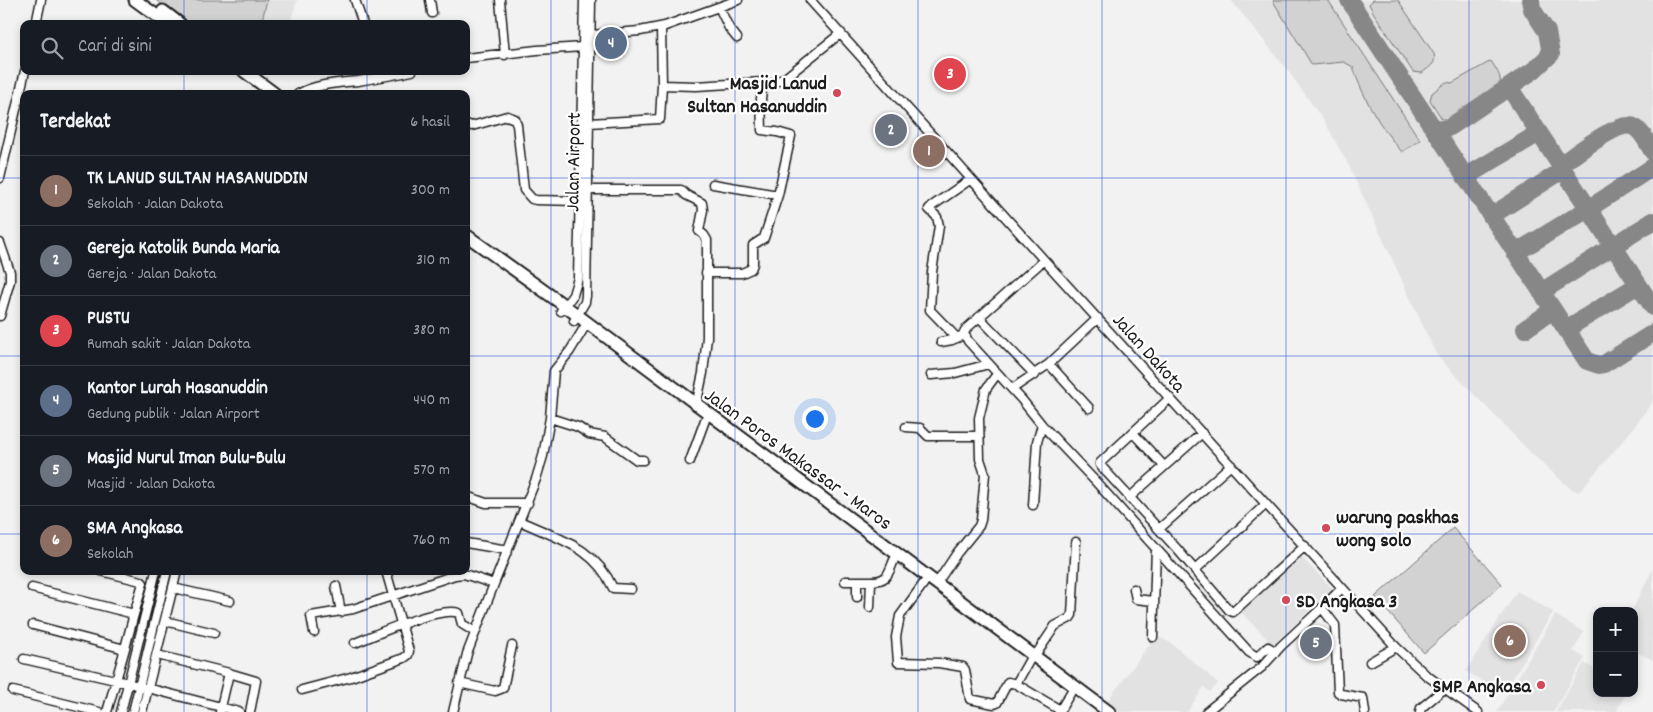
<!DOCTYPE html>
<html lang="id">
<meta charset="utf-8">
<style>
body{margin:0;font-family:Dekko,sans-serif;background:#20242c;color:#f1f3f6}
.controls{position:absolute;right:15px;bottom:15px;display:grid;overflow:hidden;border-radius:10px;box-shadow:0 2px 8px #0003}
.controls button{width:45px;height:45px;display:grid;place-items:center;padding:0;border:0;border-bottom:1px solid #363941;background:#171b24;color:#f1f3f6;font:25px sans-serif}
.you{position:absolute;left:814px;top:418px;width:18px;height:18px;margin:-12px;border:4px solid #fff;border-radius:50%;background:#1a73e8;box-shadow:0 0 0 8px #1a73e833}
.badge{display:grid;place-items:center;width:32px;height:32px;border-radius:50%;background:#0b8043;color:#fff;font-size:16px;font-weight:700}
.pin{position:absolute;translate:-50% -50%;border:2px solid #fff;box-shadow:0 1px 5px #0006}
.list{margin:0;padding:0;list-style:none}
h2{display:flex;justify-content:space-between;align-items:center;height:65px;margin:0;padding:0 20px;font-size:21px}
h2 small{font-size:16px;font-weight:400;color:#9ea1a6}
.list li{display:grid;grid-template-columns:32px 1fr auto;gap:15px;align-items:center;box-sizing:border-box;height:70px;padding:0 20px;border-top:1px solid #363941}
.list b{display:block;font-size:19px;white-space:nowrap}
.list p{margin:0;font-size:16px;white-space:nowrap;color:#9ea1a6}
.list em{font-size:16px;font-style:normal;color:#9ea1a6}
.icon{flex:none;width:28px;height:28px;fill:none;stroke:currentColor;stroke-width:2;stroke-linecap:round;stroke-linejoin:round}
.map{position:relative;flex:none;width:1653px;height:712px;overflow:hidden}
.search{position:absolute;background:#171b24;box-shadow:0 2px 8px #0003;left:20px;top:20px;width:450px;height:55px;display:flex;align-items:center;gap:12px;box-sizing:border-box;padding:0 18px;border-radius:10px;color:#9ea1a6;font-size:19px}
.panel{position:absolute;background:#171b24;box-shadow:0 2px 8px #0003;left:20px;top:90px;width:450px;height:485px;border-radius:10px}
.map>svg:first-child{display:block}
.built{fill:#e2e2e2}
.green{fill:#d2d2d2;stroke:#777}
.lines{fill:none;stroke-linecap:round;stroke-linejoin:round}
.taxiway{stroke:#878787;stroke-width:18}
.minor-casing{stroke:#1c1c1c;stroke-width:11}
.highway-casing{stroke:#1c1c1c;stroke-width:15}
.minor{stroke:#fff;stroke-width:8}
.highway{stroke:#fff;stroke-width:11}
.grid{fill:none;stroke:#1d4ed8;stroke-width:1;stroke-opacity:0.55}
.poi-dot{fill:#d1495b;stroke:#fff;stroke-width:2}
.labels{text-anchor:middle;stroke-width:4.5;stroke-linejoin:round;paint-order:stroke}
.poi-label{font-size:20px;font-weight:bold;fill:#1c1c1c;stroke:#fff;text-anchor:end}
.street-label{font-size:20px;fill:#1c1c1c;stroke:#fff}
</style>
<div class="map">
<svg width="1653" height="712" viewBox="0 0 1653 712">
<rect width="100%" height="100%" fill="#f2f2f2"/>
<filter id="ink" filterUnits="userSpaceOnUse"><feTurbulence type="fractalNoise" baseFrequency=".02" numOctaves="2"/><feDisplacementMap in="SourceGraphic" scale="10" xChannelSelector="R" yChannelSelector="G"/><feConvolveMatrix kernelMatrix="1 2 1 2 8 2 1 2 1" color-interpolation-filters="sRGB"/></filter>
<g filter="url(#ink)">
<path class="built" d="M156,0H297L290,24H188Z
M1231,0H1653V401L1632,430L1579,492L1570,488L1534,456L1437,356L1348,164L1326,124L1289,72Z
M1299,555L1332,588L1273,645L1241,612Z
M1652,570H1653V660L1634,651V611H1632Z
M1517,591L1553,612L1503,694L1466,671Z
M1555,615L1584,632L1573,651L1585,658L1553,712H1497Z
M1156,636L1171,643L1218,683L1210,692L1204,687L1187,712H1116L1105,704Z
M1584,663L1597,670V693H1626L1616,712H1556Z"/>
<path class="green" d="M156,0H267L261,24H188Z
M1274,0H1328L1420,140L1402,152C1380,127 1363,98 1353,67L1344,62L1312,65L1273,1Z
M1373,0H1398L1434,54C1437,64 1429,67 1422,73L1413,72L1373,12L1369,4Z
M1491,61C1496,69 1502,76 1500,86L1451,119H1442L1430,100L1432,93L1446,82L1452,83Z
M1453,528L1502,584L1424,653L1375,597Z"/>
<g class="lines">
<path class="taxiway" d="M1349,0L1587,361L1599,365L1604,364L1653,333
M1509,87L1653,307
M1430,124C1436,129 1442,131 1450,127L1534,70L1551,54L1547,32L1532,9L1531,0
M1560,165C1574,156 1619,119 1634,127C1642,131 1648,144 1653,152
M1465,177L1539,133
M1491,216L1563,170
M1515,253L1588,209L1653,167
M1541,292L1653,221
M1525,329L1553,310
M1566,329L1638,285"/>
<defs>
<path id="minor" d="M355,0L363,24
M430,0L432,13
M500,0L505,55
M810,0L1044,260L1396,647L1426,675L1478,712
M719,7L729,28L737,38
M36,24L41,0
M661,27L662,85
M591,35L640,31L665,26L738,0
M466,58L537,50L583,47
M298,94C317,84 337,83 358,81C376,78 394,75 412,71
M589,123L660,119L662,85L696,86L763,82
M466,124L472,126L507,116L515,119L517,125L524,190L532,199L536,200L579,201
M0,178L25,71
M713,184L778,195L791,136L777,132L762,130L761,99L763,82L771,84L785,78L841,33
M588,190H681L686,195L702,203L703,210L699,231L704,235L707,240V337L703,373L696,406
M0,243L10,272V281L0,316
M1044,260L967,328L964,333L968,341L1022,400L1042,425L1097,483L1249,652L1257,657L1268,647L1276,652
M706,273H742L751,269L753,264V245L764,238L778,195
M561,311L573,295L578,278L584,0
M979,317L1035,375
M574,321L585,302L586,296L591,0
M957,338L930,310L932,272L939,226L937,217L929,209L932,206L971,179
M941,342L952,340L961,336
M1049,364L1089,408
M931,375L955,373L989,364
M1012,389L1049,364L1098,318
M1170,398L1100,463V465L1177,549L1229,610L1233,612L1305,546
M550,418L578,427L589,434L605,437L637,460H643
M906,427L920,428L928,436H978
M1133,433L1164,466
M690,461L705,420
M466,496L486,503H528
M1129,498L1202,433
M1033,505L1037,442L1042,425
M520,521C558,539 594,546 613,588L631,589
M1159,529L1231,465
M466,543L508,550
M1195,570L1266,504
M101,571L141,581L143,583L133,618
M845,581H871
M924,583L900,616L896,637L898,662L939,663L963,667L965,670L970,699L994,704L997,703L1008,682L1016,684L1029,661
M937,583L957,553L979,526L981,520L985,474L980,459L979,418L986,389L997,374
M336,586L341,612
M32,588L130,613L133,618L124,652
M173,588L230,601
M1134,589L1136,599L1153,601
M857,597V581
M870,607L871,581C888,581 888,574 894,560
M1322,608L1335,625L1338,692L1341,694L1363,698L1365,712
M165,621L214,633
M33,625L121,648L124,652L107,712
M314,632L311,616L353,609L455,575L464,574L494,584
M1153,637L1156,548
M355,643C377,634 439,606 459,613L462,624L475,632
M1035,656L1055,626L1070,618L1072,615L1076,542
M24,659L128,683L221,707L229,673L157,655
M1370,662L1396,647
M229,673L256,681L250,712
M459,683L495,691L503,688L512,646
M1016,684L1060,710
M302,690L351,677L404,658L408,655L409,651L386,571
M13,691L99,712
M121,712L156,571
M133,712L167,571
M142,712L177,571
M220,712L221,707L239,712
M453,712L467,654L494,584L536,479L543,456L550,418L554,371L570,351L584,328
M1059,712L1071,692
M1206,712L1262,667L1281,646L1322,608L1342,588
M1420,712L1421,708L1444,689"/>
<path id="highway" d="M135,0L168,24
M163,11L180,24
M244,71L275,94
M466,235L565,306L1109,712"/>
</defs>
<use href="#minor" class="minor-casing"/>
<use href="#highway" class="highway-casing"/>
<use href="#minor" class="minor"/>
<use href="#highway" class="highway"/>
</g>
</g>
<path class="grid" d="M184,0V24M367,0V24M551,0V712M735,0V712M918,0V712M1102,0V712M1286,0V712M1469,0V712M184,71V94M367,71V94M0,178H24M466,178H1653M0,356H24M466,356H1653M0,534H24M466,534H1653M184,571V712M367,571V712"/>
<g class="poi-dot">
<circle cx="837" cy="93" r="5"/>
<circle cx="1326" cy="528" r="5"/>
<circle cx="1286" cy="600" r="5"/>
<circle cx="1541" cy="685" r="5"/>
</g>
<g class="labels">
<g class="poi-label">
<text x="827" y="89">Masjid Lanud<tspan x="827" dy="23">Sultan Hasanuddin</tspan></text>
<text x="1336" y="523" text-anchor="start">warung paskhas<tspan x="1336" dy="23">wong solo</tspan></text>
<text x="1296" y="607" text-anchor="start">SD Angkasa 3</text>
<text x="1531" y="692">SMP Angkasa</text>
</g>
<g class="street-label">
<text transform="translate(572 162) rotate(-89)" y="7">Jalan Airport</text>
<text transform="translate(1150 352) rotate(48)" y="7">Jalan Dakota</text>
<text transform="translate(799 458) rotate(36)" y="7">Jalan Poros Makassar - Maros</text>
</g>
</g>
</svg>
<div class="controls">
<button>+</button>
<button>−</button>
</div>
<div class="you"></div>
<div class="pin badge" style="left:929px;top:151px;background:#8d6e63">1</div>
<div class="pin badge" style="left:891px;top:130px;background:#6b7280">2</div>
<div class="pin badge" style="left:950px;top:74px;background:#e0444e">3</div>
<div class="pin badge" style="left:611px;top:43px;background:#5c6f8a">4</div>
<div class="pin badge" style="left:1316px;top:643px;background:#6b7280">5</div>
<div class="pin badge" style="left:1510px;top:641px;background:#8d6e63">6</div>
<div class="search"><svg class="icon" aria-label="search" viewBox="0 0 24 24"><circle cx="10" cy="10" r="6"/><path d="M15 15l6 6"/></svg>Cari di sini</div>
<section class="panel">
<h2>Terdekat<small>6 hasil</small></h2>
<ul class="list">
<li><span class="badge" style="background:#8d6e63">1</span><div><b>TK LANUD SULTAN HASANUDDIN</b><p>Sekolah · Jalan Dakota</p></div><em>300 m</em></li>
<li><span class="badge" style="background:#6b7280">2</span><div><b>Gereja Katolik Bunda Maria</b><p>Gereja · Jalan Dakota</p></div><em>310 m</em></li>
<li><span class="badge" style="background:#e0444e">3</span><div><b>PUSTU</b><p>Rumah sakit · Jalan Dakota</p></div><em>380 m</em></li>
<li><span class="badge" style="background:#5c6f8a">4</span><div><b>Kantor Lurah Hasanuddin</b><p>Gedung publik · Jalan Airport</p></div><em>440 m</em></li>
<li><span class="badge" style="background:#6b7280">5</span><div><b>Masjid Nurul Iman Bulu-Bulu</b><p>Masjid · Jalan Dakota</p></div><em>570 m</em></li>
<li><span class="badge" style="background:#8d6e63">6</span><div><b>SMA Angkasa</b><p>Sekolah</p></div><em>760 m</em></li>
</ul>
</section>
</div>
